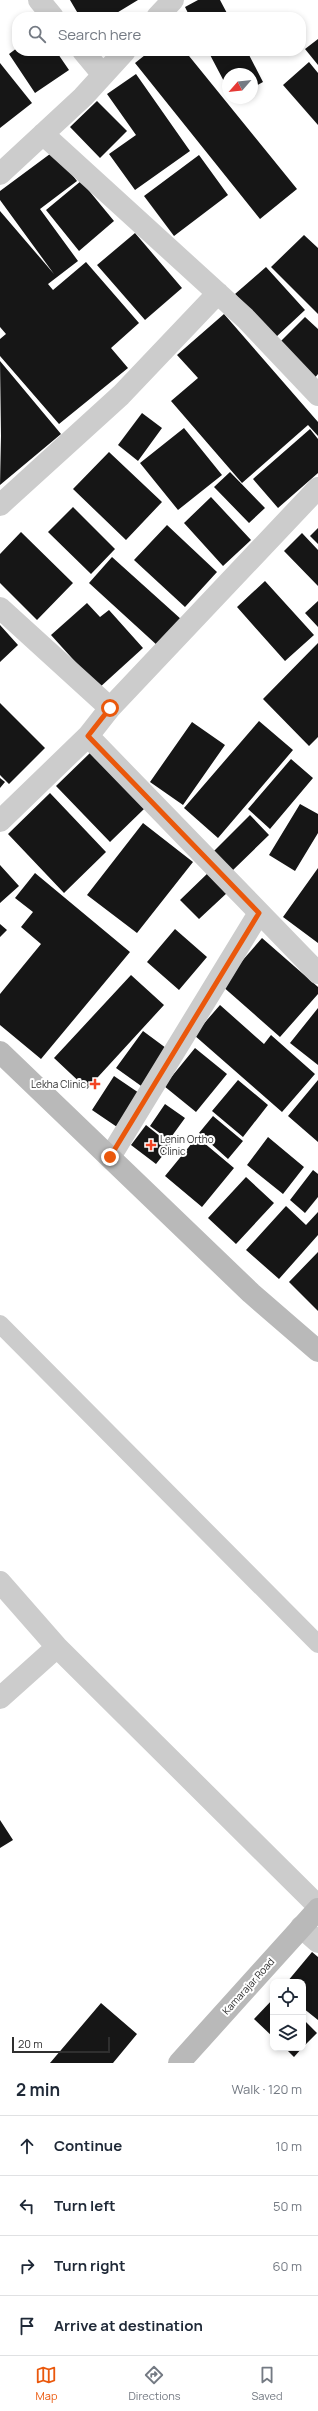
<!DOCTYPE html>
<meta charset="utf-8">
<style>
body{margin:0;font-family:Manrope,sans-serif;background:#f6f6f7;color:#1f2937}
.controls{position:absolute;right:12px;bottom:12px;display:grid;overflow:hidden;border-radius:8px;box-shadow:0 2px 6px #0003}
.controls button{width:36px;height:36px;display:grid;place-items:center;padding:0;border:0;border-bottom:1px solid #e0e1e3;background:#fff;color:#1f2937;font:20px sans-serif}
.compass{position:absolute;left:222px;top:68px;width:36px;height:36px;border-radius:50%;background:#fff;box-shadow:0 2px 6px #0003;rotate:242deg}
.scale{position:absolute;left:12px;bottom:10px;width:98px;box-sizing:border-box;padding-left:4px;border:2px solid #2f2f2f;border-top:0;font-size:11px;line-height:14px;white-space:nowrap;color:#2f2f2f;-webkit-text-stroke:3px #fff;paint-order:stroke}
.stop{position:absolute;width:12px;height:12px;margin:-9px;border:3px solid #ea580c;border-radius:50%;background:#fff}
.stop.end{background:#ea580c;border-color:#fff;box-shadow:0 1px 4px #0008}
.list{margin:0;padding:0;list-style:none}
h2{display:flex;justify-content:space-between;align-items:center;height:52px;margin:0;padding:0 16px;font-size:17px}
h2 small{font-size:13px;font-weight:400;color:#747a83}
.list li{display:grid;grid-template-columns:26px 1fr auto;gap:12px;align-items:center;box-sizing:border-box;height:60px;padding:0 16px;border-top:1px solid #e0e1e3}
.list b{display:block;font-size:15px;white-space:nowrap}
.list em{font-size:13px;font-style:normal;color:#747a83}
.icon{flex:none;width:22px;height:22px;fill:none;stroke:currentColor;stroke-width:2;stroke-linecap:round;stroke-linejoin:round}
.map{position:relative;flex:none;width:318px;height:2063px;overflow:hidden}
.search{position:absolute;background:#fff;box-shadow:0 2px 6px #0003;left:12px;right:12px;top:12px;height:44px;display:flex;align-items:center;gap:10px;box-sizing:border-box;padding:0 14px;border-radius:16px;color:#747a83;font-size:15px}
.sheet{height:292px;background:#fff}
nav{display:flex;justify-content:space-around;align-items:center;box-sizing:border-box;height:56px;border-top:1px solid #e0e1e3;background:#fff;font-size:11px;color:#747a83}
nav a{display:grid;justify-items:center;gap:2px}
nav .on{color:#ea580c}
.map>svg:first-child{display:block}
.building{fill:#161616}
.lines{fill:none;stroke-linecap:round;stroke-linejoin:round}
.lane{stroke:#ccc;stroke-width:18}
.street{stroke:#ccc;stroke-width:22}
.secondary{stroke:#b9b9b9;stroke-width:22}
.route{stroke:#ea580c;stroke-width:5}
.poi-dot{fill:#f34424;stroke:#fff;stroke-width:1.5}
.labels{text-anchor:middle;stroke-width:4;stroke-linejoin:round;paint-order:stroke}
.poi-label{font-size:10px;fill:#2f2f2f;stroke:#fff;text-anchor:end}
.street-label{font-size:10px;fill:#2f2f2f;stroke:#fff}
</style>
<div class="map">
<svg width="318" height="2063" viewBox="0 0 318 2063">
<rect width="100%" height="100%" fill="#fff"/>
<path class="building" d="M70,0H138L110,17H80Z
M198,0H220L229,17H190L185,7Z
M318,39V65L305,49Z
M17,48V51H56L69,70L35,93L9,54Z
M150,51H185L297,189L260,219L135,63Z
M208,51H247L263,82L252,88V74H228V89Z
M309,62L318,73V125L283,85Z
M0,63L32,103L0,128Z
M136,74L190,151L135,190L109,154L136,135L107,94Z
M97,101L127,131L100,158L70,127Z
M54,151L77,181L40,209L78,261L48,284L53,290L86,262L139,323L111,348L128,368L59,424L0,356V339L6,334L0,327V211L54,274L0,200V191Z
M199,155L228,195L174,236L144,196Z
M81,181L114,221L79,251L46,210Z
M135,233L182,288L145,320L97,265Z
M304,235L318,248V314L271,267Z
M266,267L305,310L275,338L235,294Z
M224,314L318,422V436L308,425L242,483L171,401L198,378L177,355Z
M305,317L318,329V374L313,380L278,344Z
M0,361L61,434L0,485L1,436Z
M142,413L162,428L138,461L118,445Z
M184,428L222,475L178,510L140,463Z
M310,429L318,439V473L278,508L253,479Z
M109,452L162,502L126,540L73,489Z
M230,472L265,508L249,523L214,487Z
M211,497L251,540L223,566L184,523Z
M73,507L115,549L91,574L48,532Z
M167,525L217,572L185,607L134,560Z
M318,528V544L310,536Z
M21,532L73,583L37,620L0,583V554Z
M302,533L318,550V586L284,551Z
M112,557L182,620L158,646L89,583Z
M265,581L314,635L285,661L237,607Z
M318,601V627L305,613Z
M87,603L100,617L109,610L143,648L99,688L51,635Z
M0,625L18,645L0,662Z
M318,643V737L309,746L263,699Z
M0,703L45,748L9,784L0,775Z
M259,721L293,750L218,838L184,808Z
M192,722L225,745L183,805L150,782Z
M91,752L145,808L110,842L56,786Z
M291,759L313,778L270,829L248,809Z
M0,778L5,782L0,788Z
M50,793L106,852L64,893L8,834Z
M300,804L318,814V833L295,871L269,855Z
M250,815L269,835L231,872L212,853Z
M143,823L193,862L137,933L87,895Z
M0,865L19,886L0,903Z
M318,868V943L283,917Z
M209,872L228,892L199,919L180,900Z
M35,873L130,952L41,1059L0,1025V994L41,944L21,927L33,912L15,898Z
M0,924L7,930L0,937Z
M175,929L207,957L179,990L147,962Z
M262,938L318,987V994L280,1037L221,985Z
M131,975L164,1005L87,1089L54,1058Z
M220,1005L264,1044L271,1035L315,1074L282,1112L194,1035Z
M318,1008V1065L290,1043Z
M143,1031L170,1051L144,1088L116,1068Z
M195,1048L227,1074L196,1112L164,1086Z
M114,1076L142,1095L120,1129L92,1110Z
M238,1080L268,1105L243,1137L212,1111Z
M318,1080V1142L288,1116Z
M165,1104L185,1118L169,1140L150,1126Z
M213,1116L243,1141L228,1159L199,1133Z
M146,1125L171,1145L156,1164L131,1145Z
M197,1137L234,1168L202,1207L165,1176Z
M268,1137L304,1167L283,1194L247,1165Z
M313,1170L318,1174V1197L305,1213L290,1200Z
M246,1177L274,1203L236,1244L208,1218Z
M286,1206L306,1225L318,1212V1235L279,1279L246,1250Z
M318,1252V1311L289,1282Z
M0,1820L13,1840L0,1848Z
M312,1952L318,1957V2020L303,2008V1982H287Z
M273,1999V2037L254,2019Z
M101,2003L137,2034L113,2063H50Z
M303,2019L317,2033L303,2047Z
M285,2048H302L294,2057Z"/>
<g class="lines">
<path class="lane" d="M0,1324L318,1644"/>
<path class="street" d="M39,0L53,17
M157,17L173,0
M83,51L103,75
M43,134L245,318L318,395
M0,174L83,97L125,51
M0,505L121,395L218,293
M0,608L110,708L88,736L318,973
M110,708L318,488
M0,821L88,736
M110,1157L259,913
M0,1582L57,1647
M0,1698L57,1647L318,1906
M301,1927L318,1942"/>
<path class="secondary" d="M0,1052L251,1293L318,1351
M179,2063L318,1909"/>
</g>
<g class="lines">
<path class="route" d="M110,1157L259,913L88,736L110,708"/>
</g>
<g class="poi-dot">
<path d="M93 1078h4v4h4v4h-4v4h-4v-4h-4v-4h4z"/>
<path d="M149 1139h4v4h4v4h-4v4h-4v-4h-4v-4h4z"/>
</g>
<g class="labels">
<g class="poi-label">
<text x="86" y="1088">Lekha Clinic</text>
<text x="160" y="1143" text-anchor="start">Lenin Ortho<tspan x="160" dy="12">Clinic</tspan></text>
</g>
<g class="street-label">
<text transform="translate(248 1986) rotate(-48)" y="4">Kamarajar Road</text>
</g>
</g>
</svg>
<div class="controls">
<button><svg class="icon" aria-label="locate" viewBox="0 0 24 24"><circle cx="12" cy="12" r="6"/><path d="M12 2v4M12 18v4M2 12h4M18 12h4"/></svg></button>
<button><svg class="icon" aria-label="layers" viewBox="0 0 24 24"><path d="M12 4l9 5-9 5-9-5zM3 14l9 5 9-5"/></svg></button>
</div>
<svg class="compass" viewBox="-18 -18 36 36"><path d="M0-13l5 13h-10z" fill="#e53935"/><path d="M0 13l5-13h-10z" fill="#747a83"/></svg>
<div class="scale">20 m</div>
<div class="stop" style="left:110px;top:708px"></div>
<div class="stop end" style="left:110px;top:1157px"></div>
<div class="search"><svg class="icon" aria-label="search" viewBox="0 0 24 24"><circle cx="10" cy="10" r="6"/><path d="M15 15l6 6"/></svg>Search here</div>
</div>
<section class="sheet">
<h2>2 min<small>Walk · 120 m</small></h2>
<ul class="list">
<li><svg class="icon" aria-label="ahead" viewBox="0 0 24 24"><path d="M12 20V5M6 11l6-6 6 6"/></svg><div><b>Continue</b></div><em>10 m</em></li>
<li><svg class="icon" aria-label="left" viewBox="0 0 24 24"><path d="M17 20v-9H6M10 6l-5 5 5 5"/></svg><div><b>Turn left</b></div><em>50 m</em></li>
<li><svg class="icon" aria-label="right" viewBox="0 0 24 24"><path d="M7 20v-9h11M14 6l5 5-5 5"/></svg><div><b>Turn right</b></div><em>60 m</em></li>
<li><svg class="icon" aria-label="arrive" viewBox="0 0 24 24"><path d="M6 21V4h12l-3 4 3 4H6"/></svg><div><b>Arrive at destination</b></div></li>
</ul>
</section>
<nav>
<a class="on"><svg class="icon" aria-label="map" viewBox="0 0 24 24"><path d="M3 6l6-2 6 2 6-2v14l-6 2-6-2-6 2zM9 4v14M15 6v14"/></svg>Map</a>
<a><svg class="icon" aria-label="directions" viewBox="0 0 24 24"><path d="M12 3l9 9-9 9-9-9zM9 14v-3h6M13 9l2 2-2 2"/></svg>Directions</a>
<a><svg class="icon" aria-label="saved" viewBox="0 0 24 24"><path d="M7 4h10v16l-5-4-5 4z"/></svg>Saved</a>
</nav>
